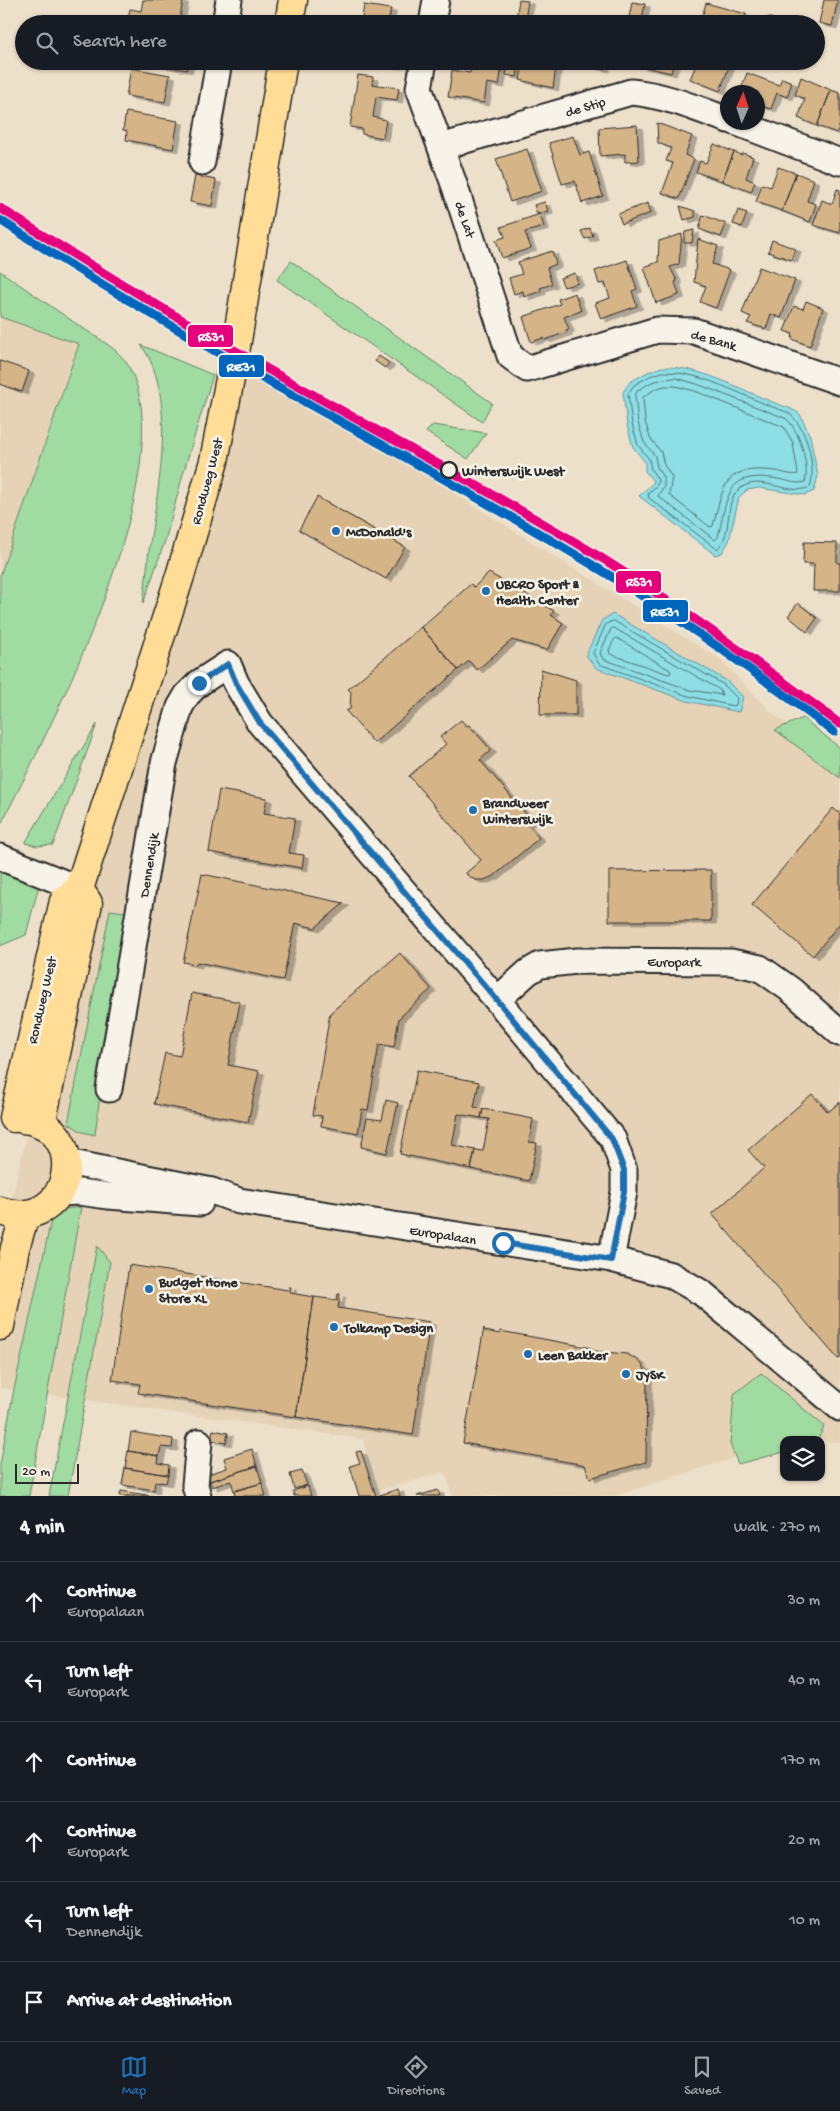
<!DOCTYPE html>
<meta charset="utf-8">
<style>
body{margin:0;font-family:"Gochi Hand",sans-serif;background:#242831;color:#f1f3f6}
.controls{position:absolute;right:15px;bottom:15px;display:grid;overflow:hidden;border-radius:10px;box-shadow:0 1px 4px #0004}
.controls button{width:45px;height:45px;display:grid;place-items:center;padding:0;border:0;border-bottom:1px solid #363941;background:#171b24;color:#f1f3f6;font:25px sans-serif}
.compass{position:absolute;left:720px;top:85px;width:45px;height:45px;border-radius:50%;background:#171b24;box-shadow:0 1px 4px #0004;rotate:3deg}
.scale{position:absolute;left:15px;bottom:12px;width:64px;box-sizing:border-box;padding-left:5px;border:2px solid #2b2b2b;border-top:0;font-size:14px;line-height:18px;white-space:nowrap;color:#2b2b2b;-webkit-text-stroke:4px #f7f3e8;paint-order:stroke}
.stop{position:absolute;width:15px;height:15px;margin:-11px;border:4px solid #1f6fb2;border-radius:50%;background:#fff}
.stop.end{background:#1f6fb2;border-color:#fff;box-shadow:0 1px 5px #0008}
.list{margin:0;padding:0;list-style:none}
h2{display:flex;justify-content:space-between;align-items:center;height:65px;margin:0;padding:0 20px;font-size:21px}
h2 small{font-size:16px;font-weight:400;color:#9ea1a6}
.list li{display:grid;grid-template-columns:32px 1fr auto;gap:15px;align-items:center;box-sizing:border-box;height:80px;padding:0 20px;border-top:1px solid #363941}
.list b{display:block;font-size:19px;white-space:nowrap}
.list p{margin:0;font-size:16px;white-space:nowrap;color:#9ea1a6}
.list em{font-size:16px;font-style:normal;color:#9ea1a6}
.icon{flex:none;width:28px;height:28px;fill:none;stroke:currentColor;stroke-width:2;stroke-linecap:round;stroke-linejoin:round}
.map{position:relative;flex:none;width:840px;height:1496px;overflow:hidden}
.search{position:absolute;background:#171b24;box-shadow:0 1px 4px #0004;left:15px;right:15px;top:15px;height:55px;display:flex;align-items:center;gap:12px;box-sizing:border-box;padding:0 18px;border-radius:28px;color:#9ea1a6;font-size:19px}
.sheet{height:545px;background:#171b24}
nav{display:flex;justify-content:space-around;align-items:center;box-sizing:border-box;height:70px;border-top:1px solid #363941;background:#171b24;font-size:14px;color:#9ea1a6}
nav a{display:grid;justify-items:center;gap:2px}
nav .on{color:#1f6fb2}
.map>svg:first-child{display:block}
.built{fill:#e6d3b7}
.green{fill:#a0dba1;stroke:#668366}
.water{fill:#8ddee5;stroke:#66969b}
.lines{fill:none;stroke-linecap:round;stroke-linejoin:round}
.shore{stroke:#527375;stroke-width:1}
.building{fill:#d5b488;stroke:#2b2b2b;filter:url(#shadow)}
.minor-casing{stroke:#2b2b2b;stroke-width:29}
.major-casing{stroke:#2b2b2b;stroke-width:31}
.minor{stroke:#f7f3e8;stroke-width:25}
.major{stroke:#ffdd96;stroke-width:28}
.rail-1-casing{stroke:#f7f3e8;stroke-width:12}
.rail-2-casing{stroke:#f7f3e8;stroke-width:12}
.rail-1{stroke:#e5007d;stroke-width:9}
.rail-2{stroke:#0065bd;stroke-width:9}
.route{stroke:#1f6fb2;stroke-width:6}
.stop-dot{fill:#f7f3e8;stroke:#2b2b2b;stroke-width:2.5}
.poi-dot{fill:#1f6fb2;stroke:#f7f3e8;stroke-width:2}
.labels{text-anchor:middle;stroke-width:5;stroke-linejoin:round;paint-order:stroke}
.street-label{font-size:14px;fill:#2b2b2b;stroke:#f7f3e8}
.stop-label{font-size:14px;font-weight:bold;fill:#2b2b2b;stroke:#f7f3e8;text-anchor:start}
.poi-label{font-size:14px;font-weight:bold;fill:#2b2b2b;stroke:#f7f3e8;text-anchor:start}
.line-badge{stroke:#f7f3e8;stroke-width:2}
.badge-label{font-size:14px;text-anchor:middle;font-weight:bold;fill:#fff}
</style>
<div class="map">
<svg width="840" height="1496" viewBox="0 0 840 1496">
<defs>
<filter id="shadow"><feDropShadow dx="5.5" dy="3" stdDeviation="0" flood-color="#0004"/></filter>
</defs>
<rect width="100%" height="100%" fill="#ede0cb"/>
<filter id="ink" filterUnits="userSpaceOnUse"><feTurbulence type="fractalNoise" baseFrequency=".02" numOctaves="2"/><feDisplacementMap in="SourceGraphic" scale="10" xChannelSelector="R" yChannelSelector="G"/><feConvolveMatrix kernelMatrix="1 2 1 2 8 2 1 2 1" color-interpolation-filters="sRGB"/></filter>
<g filter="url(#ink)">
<path class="built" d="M0,317L79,344L0,576Z
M236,369L372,442L721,660L770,711L840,765V1442L784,1440V1442L615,1496H452L445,1472L379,1490L362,1439L0,1388V1257L19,1166Z"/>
<path class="green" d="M291,261L492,403L482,422L277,280Z
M0,271C26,289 52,307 78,325C94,336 118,348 128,365C187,466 50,729 0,826V576L79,344L0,317Z
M141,345L213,375L183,474L166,538L143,604C145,586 147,568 149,550C157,492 179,396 141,345Z
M433,425L486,433L468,459L426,432Z
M803,718L840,748V778L775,730Z
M97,724L53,845L37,846L25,843Z
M0,868L39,885L26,935L0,946Z
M110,910L125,912L98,1070L103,1071L95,1135L82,1132L68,1123Z
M81,1207L29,1496H0V1465L13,1394L52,1216L64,1209Z
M97,1246L110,1262L68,1496H49Z
M761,1373L824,1426L818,1440H784V1452L738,1464L730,1444L734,1394Z"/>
<path class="water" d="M662,367C706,366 748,395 789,408L800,414L810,436L818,476L814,491L805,495L759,488L747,490L739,497L729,541L722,553L715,555L639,496L654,482L645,471V462L633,447L627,425L623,392L630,382L648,372Z
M613,614L727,681L743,697L739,712L687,701L596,668L586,655L602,620Z"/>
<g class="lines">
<path class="shore" d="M663,372C704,371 748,400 787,412C806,424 817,467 810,487C788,498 754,468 735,494C725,508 732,536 717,549L649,498L648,494L657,485L658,480L651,469L649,459L638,445L632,424L628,394L634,385L650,376Z
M676,378L697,384L785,418C799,427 810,467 805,482C796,485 787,480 778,479C726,470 728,495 718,537L715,540L658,496L664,486V479L657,467L655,456L644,442L638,423L635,395L638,390L652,382L664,379Z
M665,386H675L695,391L784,427L793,443L798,474C791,476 783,472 776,471C724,465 724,483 713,526L710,527L669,495L672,477L664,465L661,452L650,438L645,421L643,397L655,389Z
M614,621L724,685L737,698L736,705L733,706L688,696L599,664L593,653L606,624Z
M614,628L720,690L722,695L690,690L603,659L600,653L611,629Z
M617,638L670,670L671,673L668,674L610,654L609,650L614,640Z"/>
</g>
<path class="building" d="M143,0H183L179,23L127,24L130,9L141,11Z
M519,0L528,1L525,20L516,19Z
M824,0H838L832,26L819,23Z
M632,2L645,4L641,24L628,23Z
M706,3L746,14L743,24H728L702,17Z
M364,5L391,9L388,24H361Z
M479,16L497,19V24H477Z
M768,17L785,24H765Z
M148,61H189L187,70L148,63Z
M381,61H398L397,66L380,64Z
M523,61H557L553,88L520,80Z
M577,61H606L604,69L576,63Z
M632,61H674L671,73L632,64Z
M691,61H724L730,64L720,91L690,79L697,63Z
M472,62L502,67L499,85L487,83L484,103L448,97L452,70L470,73Z
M507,67L518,69L517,77L506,75Z
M131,68L170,75L165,102L126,96Z
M747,73L779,85L782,78L792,82L787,97L777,93L771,109L758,105V92H740Z
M358,75L373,77L372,84L399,88L397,100L376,97L373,117L386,120L383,138L362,134V129L350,127Z
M801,77L831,90L817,126L798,118L805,99L795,95Z
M831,90L840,93V124L837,133L817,126Z
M126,112L178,121L173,149L126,140L127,131L123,130Z
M657,123L692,136L685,155L694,159L679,199L662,193L673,163L666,161L671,148L658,143Z
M637,125L639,161L625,162V154L600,156L599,128Z
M573,136L580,155L589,152L603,196L582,203L575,181L562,184L549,143Z
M714,144L734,152L722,181L696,172L700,161L706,163Z
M527,149L542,191L510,202L496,159Z
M734,152L742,155L743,153L753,157L746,178L755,182L751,192L722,181Z
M778,167L796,173L782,211L756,202L762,184L771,187Z
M796,173L814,180L807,201L816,204L810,222L782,211Z
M195,176L216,180L212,206L190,202Z
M837,189L840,190V233L813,225L822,200L832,204Z
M545,202L548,211L537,214L534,205Z
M648,203L651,213L622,224L618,214Z
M680,206L695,211V217L684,220Z
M738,210L747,213L742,227L733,224Z
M540,214L544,227L525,232L531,248L502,258L496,240L505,237L501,227Z
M703,215L726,224L721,237L699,229Z
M590,228L593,236L585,239L581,231Z
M694,230L692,243H684L685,232Z
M682,234L679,264L670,267L677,281L675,282L679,295L656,303L644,267L658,262L659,241Z
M698,239L718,246L712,264L730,270L716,308L700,302L706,286L694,282Z
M772,240L796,249L792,260L768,252Z
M552,251L556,264L547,268L552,284L540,288L541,291L524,297L523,291L514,294L509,278L522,274L518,262Z
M627,260L637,289L632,291L637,306L601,319L595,303L610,298L605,283L599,284L595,271Z
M759,267L795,280L781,318L771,314L766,329L747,323L751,317L742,313Z
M575,273L578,283L564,287L560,278Z
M575,293L581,311L564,317L569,329L566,330L567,332L545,340L544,338L531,342L523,317L560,304L558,299Z
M806,301L823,308L810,346L792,339L793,334L784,331L794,306L803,309Z
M379,356L389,363L385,368L375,361Z
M0,361L29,371L22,392L0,384Z
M317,497L405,547L386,579L299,530Z
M804,542L837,543V563H840V591H813L814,564H803Z
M489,573L554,611L551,615L563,623L547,650L512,640L477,670L469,661L458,670L421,627L471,584L474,587Z
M798,603L817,618L807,632L788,616Z
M421,627L458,670L374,743L346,711L350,709L351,692L348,689Z
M541,669L576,680V715H540Z
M461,720L467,727L469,725L491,750L480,760L531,820L527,824L539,838L494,876L484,880H475L467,875L466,873L481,860L409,776L446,744L440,737Z
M219,790L267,798L264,813L295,818L289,853L304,855L302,868L209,852Z
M833,808L840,814V923L813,956L752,905Z
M711,870V921H609V871Z
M202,874L344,903L315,928L295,923L283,980L197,962L196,965L183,962Z
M400,953L431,989L399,1018L394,1047L379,1044L368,1110L362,1109L358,1133L321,1126L322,1116L313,1115L330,1013Z
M192,993L240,1002L228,1065L259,1071L248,1122L154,1104L165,1053L180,1056Z
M417,1070L479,1082L474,1107L483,1109L481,1118L458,1114L452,1145L475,1150L471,1169L400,1154Z
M812,1094L828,1112L840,1102V1358L838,1359L712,1214L764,1168L748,1150Z
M386,1100L398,1103L387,1153L361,1147L367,1118L382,1120Z
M483,1109L533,1119L529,1142L537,1143L529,1181L471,1169L475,1150L483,1151L489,1119L481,1118Z
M129,1265L288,1290L289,1287H291L290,1293L314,1297L296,1417L138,1393L140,1384L112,1380Z
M338,1294H340L338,1308L430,1322L413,1435L296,1417L314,1297L337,1300Z
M484,1328L485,1331L500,1334V1331L592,1348V1351L627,1354L638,1360L644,1367L647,1377L646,1462L590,1478L585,1465L463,1443Z
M213,1430L228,1433L226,1443L211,1440Z
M131,1432L173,1439L172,1448L161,1447L159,1456L128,1451Z
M252,1449L257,1466L210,1481L208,1474L227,1468L224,1458Z
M128,1451L159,1456L158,1463L169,1465L168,1475L125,1468Z
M361,1451L376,1496H359L350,1466L360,1463L356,1452Z
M257,1466L262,1483L234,1491L231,1481L212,1487L210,1481Z
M125,1468L168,1475L166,1483L155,1481L154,1490L122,1485Z
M302,1471L307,1485L294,1489L290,1474Z
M262,1483L266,1496H235L234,1491Z
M308,1486L311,1496H294L293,1491Z
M398,1489L400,1496H380V1495Z
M438,1490L440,1496H417Z
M121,1491L153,1496H120Z"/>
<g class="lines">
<defs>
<path id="minor" d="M225,24L229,0
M432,24L436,0
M424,61L419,88L454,184L510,356L527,369L657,330L694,331L840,382
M735,122L840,162
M441,147L631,92C665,95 695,108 728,120
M202,162L219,61
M0,857L79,889
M497,1000L528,972L540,965L577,961L731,962L760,968L791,990L840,1033
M109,1089L164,763L180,707L187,695L199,683L228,664L236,683L260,723L497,1000L613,1139L624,1170V1192L611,1259
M67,1162L212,1191L239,1201L611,1259L671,1275L702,1293L840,1408
M59,1193L79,1192L108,1196L200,1203
M198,1496L195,1485L199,1442"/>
<path id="major" d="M289,24L293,0
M14,1118L64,901L79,889L180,576L214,461L235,353L283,61
M41,1124L88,903L79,889
M0,1211C75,1235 91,1124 23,1119
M0,1326L15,1248L25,1215"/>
</defs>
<use href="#minor" class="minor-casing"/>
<use href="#major" class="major-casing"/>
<use href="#minor" class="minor"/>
<use href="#major" class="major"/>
<defs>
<path id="rail-1" d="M0,208C104,275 211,338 319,398C413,451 508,501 600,557C683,609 762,665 840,724"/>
<path id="rail-2" d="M0,220C81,273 164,322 248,370C363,435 479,496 591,564C675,615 756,672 834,732"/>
</defs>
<use href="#rail-1" class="rail-1-casing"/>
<use href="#rail-2" class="rail-2-casing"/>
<use href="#rail-1" class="rail-1"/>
<use href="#rail-2" class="rail-2"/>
</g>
</g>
<g class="lines" filter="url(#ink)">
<path class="route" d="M199,683L228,664L236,683L260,723L497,1000L612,1139L624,1170V1192L611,1260L503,1243"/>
</g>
<circle class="stop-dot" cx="449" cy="470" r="8"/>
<g class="poi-dot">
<circle cx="336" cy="531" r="5"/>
<circle cx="486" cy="591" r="5"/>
<circle cx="473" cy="810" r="5"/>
<circle cx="149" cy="1289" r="5"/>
<circle cx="334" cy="1327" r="5"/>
<circle cx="528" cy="1354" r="5"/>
<circle cx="626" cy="1374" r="5"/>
</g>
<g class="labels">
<g class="street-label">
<text transform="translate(585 106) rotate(-16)" y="5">de Stip</text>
<text transform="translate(466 219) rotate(71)" y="5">de Lat</text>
<text transform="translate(714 339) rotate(16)" y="5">de Bank</text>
<text transform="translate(206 481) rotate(-75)" y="5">Rondweg West</text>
<text transform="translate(148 865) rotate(-81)" y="5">Dennendijk</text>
<text x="674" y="966">Europark</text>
<text transform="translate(41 1000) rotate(-77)" y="5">Rondweg West</text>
<text transform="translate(443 1234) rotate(9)" y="5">Europalaan</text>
</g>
<g class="stop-label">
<text x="462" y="475">Winterswijk West</text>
</g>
<g class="poi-label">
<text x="346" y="536">McDonald's</text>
<text x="496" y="588">UBCRO Sport &amp;<tspan x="496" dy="16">Health Center</tspan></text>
<text x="483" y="807">Brandweer<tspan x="483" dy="16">Winterswijk</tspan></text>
<text x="159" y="1286">Budget Home<tspan x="159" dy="16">Store XL</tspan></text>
<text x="344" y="1332">Tolkamp Design</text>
<text x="538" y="1359">Leen Bakker</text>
<text x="636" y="1379">JYSK</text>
</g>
</g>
<g class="line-badge">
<rect x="187" y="324" width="47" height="24" rx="5" fill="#e5007d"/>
<rect x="218" y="354" width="47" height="24" rx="5" fill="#0065bd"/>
<rect x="615" y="570" width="47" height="24" rx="5" fill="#e5007d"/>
<rect x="642" y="599" width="47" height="24" rx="5" fill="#0065bd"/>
</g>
<g class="badge-label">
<text x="211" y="341">RS31</text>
<text x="241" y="371">RE31</text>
<text x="639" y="586">RS31</text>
<text x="665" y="616">RE31</text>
</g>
</svg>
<div class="controls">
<button><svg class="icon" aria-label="layers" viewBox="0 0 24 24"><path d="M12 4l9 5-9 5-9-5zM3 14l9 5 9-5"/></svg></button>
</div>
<svg class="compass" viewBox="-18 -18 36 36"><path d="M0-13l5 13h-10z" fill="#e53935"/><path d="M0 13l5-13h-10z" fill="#9ea1a6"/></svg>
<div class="scale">20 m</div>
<div class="stop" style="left:503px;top:1243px"></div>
<div class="stop end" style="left:199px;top:683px"></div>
<div class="search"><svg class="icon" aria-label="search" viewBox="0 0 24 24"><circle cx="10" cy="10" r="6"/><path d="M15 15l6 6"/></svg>Search here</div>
</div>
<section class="sheet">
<h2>4 min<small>Walk · 270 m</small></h2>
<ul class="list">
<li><svg class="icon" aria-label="ahead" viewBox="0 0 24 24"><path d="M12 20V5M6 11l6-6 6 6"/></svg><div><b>Continue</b><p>Europalaan</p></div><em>30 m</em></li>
<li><svg class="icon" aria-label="left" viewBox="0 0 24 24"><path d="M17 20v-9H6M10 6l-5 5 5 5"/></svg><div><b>Turn left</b><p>Europark</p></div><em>40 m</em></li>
<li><svg class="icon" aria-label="ahead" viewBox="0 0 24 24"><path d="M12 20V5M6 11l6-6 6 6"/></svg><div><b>Continue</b></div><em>170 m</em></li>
<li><svg class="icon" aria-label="ahead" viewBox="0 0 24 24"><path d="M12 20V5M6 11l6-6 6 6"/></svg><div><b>Continue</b><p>Europark</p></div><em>20 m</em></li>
<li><svg class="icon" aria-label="left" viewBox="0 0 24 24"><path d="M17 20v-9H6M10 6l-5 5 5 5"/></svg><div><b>Turn left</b><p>Dennendijk</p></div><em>10 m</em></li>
<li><svg class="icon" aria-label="arrive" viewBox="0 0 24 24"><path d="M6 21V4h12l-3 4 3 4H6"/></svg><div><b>Arrive at destination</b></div></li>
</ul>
</section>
<nav>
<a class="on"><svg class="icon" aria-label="map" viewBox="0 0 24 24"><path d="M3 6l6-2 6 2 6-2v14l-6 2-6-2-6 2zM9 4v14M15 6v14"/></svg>Map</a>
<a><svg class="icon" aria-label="directions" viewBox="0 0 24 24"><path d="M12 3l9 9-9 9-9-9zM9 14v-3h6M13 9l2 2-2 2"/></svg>Directions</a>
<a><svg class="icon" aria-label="saved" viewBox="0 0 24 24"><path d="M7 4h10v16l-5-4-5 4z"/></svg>Saved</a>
</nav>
